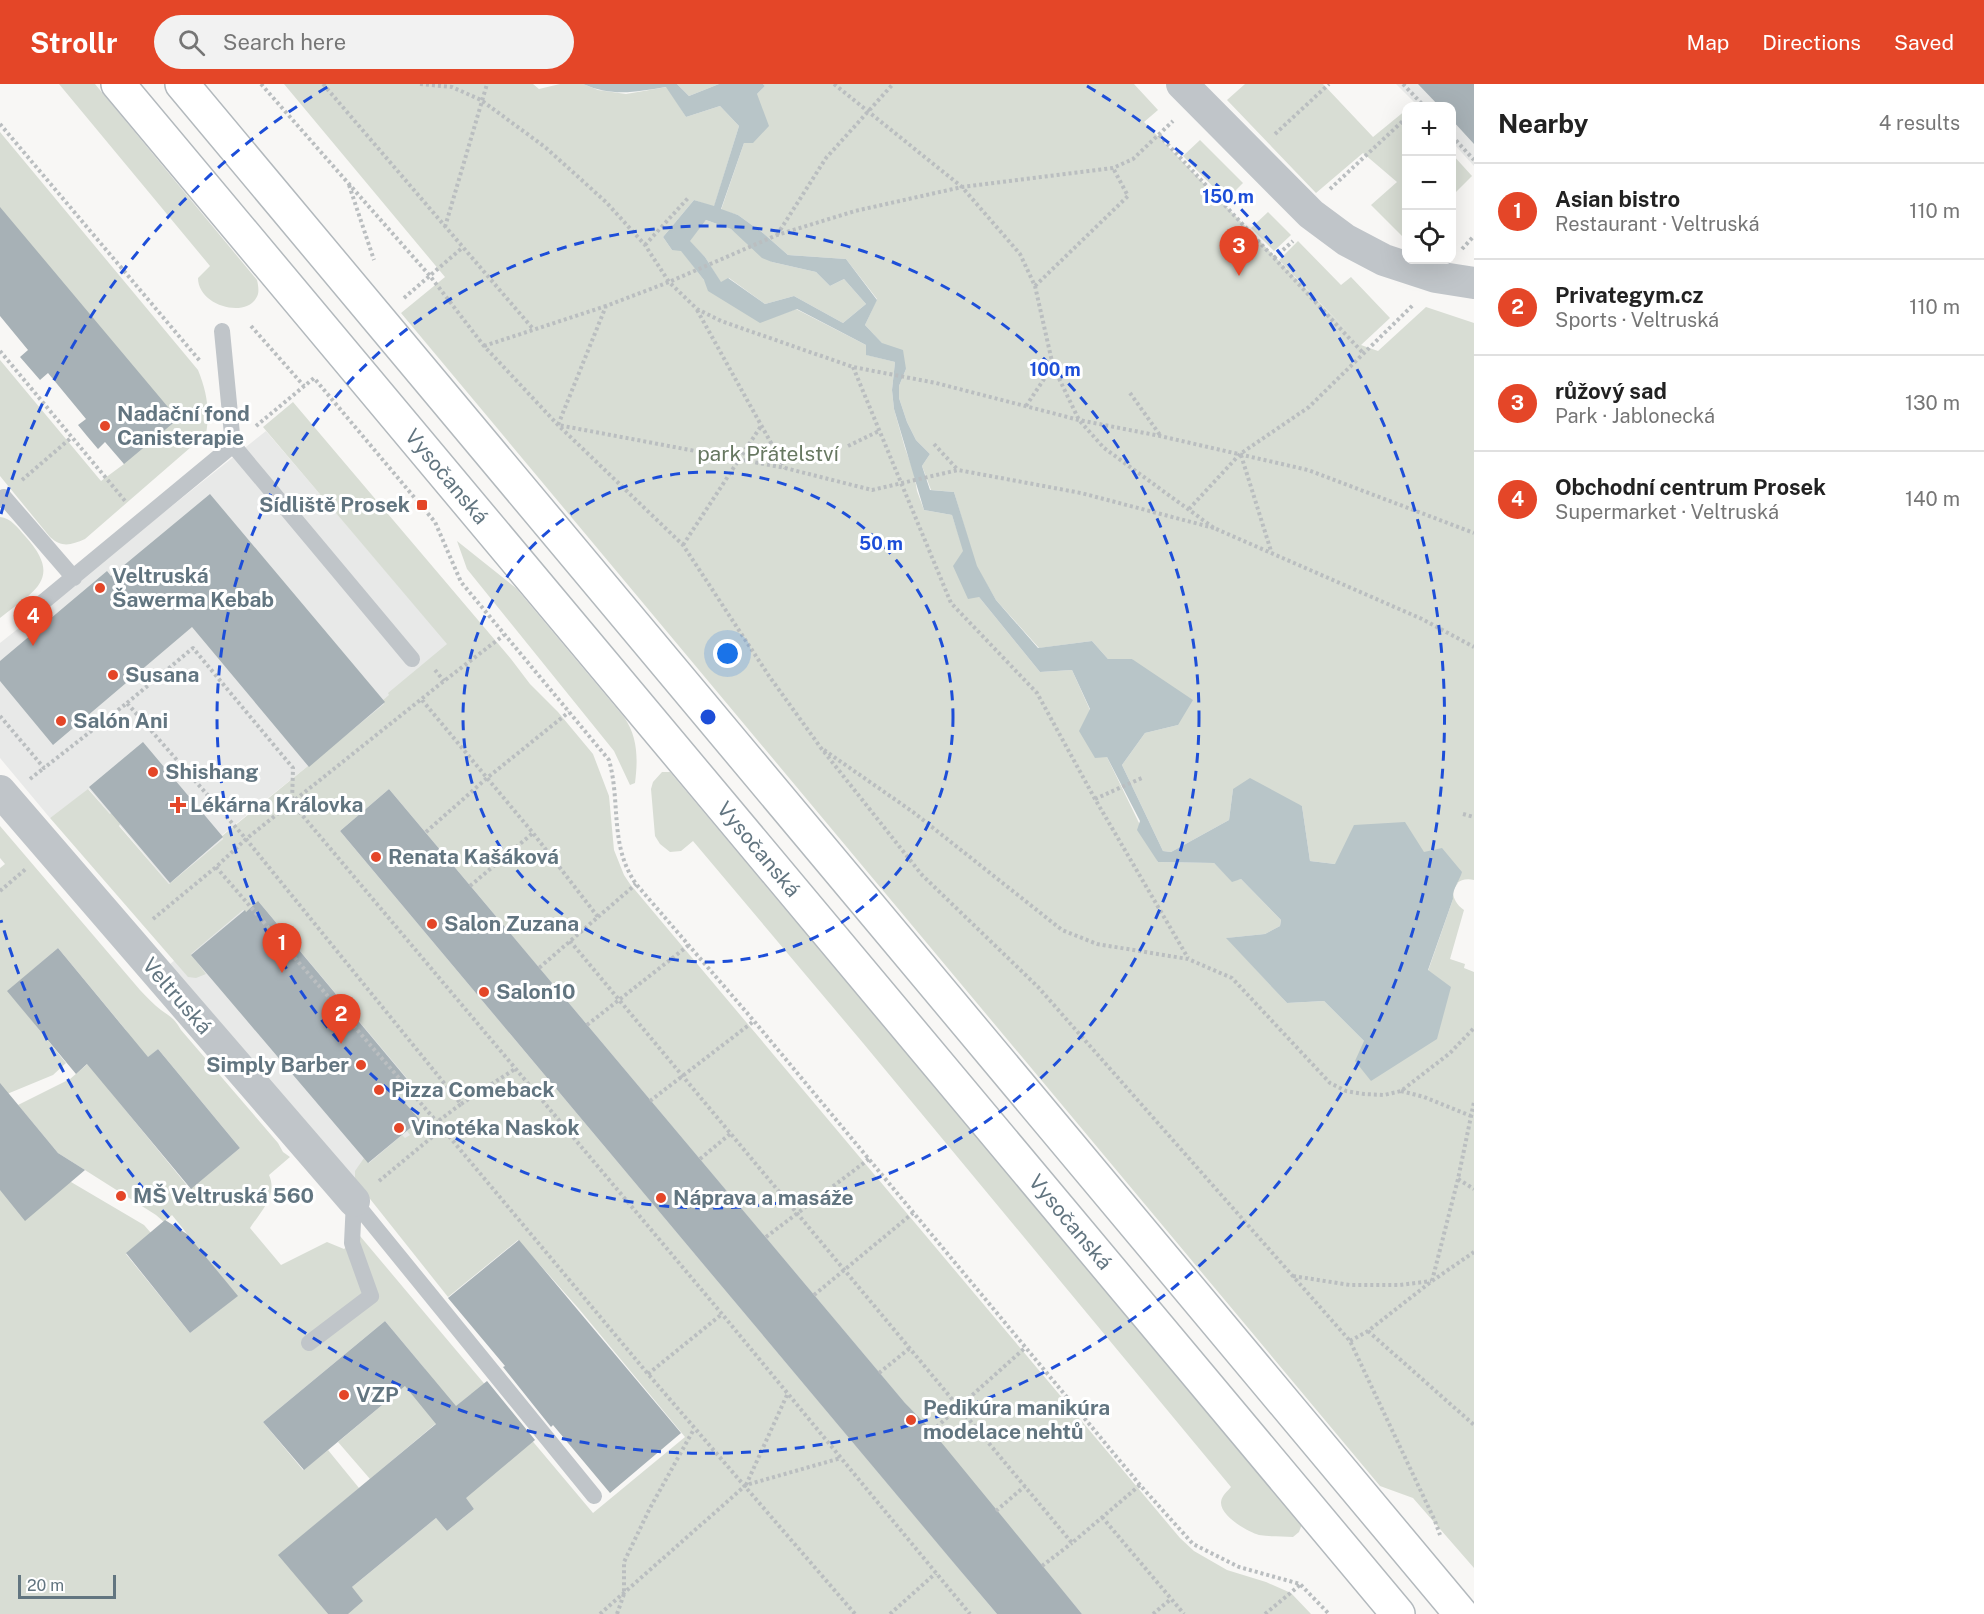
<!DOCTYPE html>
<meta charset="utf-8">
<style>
body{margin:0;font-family:"Public Sans",sans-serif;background:#f2f2f2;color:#222}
.controls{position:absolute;right:18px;top:18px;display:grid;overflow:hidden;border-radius:12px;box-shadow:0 6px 24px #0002}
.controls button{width:54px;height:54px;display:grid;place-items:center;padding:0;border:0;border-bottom:2px solid #e0e0e0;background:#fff;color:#222;font:30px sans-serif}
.scale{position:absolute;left:18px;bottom:15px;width:98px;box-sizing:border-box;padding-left:6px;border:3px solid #627580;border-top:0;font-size:16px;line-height:21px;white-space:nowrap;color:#627580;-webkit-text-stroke:4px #fff;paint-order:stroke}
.you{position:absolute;left:728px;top:570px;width:21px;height:21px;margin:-15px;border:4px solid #fff;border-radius:50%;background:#1a73e8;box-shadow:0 0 0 9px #1a73e833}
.badge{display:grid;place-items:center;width:39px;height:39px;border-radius:50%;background:#e44628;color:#fff;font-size:20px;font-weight:700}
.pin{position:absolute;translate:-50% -50px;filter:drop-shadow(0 2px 3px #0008)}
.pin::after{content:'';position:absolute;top:32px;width:21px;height:18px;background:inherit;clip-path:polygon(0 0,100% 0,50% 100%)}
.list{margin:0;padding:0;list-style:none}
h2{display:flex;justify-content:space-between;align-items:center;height:78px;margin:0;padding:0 24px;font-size:26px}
h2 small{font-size:20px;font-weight:400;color:#767676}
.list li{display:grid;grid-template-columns:39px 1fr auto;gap:18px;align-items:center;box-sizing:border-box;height:96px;padding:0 24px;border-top:2px solid #e0e0e0}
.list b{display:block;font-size:22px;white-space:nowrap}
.list p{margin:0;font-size:20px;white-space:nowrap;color:#767676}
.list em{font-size:20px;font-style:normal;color:#767676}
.icon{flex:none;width:33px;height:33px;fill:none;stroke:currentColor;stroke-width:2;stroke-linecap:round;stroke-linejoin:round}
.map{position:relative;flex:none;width:1474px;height:1530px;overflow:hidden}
header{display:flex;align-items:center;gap:36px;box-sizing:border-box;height:84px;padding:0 30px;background:#e44628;color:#fff}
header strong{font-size:28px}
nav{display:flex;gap:33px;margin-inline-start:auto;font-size:21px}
.search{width:420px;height:54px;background:#f2f2f2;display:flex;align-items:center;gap:15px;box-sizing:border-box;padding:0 21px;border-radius:33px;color:#767676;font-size:22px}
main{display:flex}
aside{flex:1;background:#fff}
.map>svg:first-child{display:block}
.built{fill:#e8e9e8}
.green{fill:#d8ddd4}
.water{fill:#b8c5c8;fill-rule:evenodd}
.building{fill:#a7b1b6}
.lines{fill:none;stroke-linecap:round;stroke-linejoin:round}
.secondary-casing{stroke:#b3b9bd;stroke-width:36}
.path{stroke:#babec0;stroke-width:4;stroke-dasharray:3 3;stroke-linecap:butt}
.lane{stroke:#c0c5c9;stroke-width:16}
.street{stroke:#c0c5c9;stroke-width:32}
.secondary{stroke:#fff;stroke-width:33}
.ring{fill:none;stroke:#1d4ed8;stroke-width:3;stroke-dasharray:10 8}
.poi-dot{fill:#e44628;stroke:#fff;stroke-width:2}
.labels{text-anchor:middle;stroke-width:6;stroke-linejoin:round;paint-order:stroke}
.poi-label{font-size:21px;font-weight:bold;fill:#627580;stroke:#fff;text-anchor:start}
.park-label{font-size:21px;fill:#677861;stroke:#fff}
.street-label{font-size:21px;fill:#627580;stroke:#fff}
.centre{fill:#1d4ed8;stroke:#fff;stroke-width:3}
.ring-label{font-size:18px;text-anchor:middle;font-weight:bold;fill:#1d4ed8;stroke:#fff;stroke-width:6;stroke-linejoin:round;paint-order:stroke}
</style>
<header>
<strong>Strollr</strong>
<div class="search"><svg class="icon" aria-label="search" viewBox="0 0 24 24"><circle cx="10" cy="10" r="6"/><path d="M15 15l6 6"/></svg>Search here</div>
<nav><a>Map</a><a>Directions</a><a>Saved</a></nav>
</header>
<main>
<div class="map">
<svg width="1474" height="1530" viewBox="0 0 1474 1530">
<rect width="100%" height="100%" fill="#f8f7f5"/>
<path class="built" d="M1396,0H1474V82L1452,58V22H1418Z
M266,347L448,560L385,620L222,751L223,755L169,800L89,705L50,734L0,674V559Z
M258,810L440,1028L351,1101L165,884Z"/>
<path class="green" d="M59,0H95L257,196C258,200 259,206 258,210C250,236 198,223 198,194L210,182Z
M284,0H533L539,5L560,0H583L598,6L626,10L667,3L686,33L720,22L739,42L714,123L694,116L663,153L672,166H681L704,196L760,238L796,225L866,261L867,271L895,278L892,306L894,325L905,364L914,389L917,407L924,426L952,431L979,513L1040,588L1072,586L1090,626L1107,673L1158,778L1214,779L1232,797L1241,795L1281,836L1280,842L1265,850L1227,854L1287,919L1324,917L1364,957L1428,887L1453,815C1451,809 1454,804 1458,799L1424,768L1335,780L1310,777L1302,722L1233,705L1229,736L1171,768L1163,767L1122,681L1145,649L1178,641L1132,575H1108L1092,557L1039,564L996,516L976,482L954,408L931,406L922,382L930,370L916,356L907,338L899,314V302L906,285L865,241L877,215L846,175L788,171L763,149L738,131L721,126L744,59L757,10L765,2L763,0H1134L1158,26L1144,38L1353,253L1279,176L1298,157L1341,201L1351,193L1390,234L1361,261L1378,267L1426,223L1474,239V796C1453,791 1445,813 1464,826L1450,875L1465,880L1464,884L1474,888V1484L1413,1414L1380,1402L401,229L445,193Z
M677,0H719L689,12Z
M1245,0H1323L1373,53L1406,26V156L1371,121L1397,98L1363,69L1316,109L1227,16Z
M0,48L198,286C207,308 210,327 206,350L85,455C71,461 62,464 50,453L0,392V276L101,397L124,380L0,135Z
M1200,56L1243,99L1226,116L1183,72Z
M1452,70L1472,92L1452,112Z
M1268,128L1291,151L1274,167L1251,144Z
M706,136L731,145L772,178L816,188L830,202L844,195L866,220L843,239L794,212L765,220L729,194L721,199L705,173L689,157Z
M293,318L511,575L530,600L558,628L593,670L609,712L614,766L624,791L630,800L1180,1454L1194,1467L1227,1486L1266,1498L1291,1509L1311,1530H1082L389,705L340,747L997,1530H348L352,1503L436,1434L447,1447L474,1425L458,1406L471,1310L370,1395L338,1358L425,1285L385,1237L263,1338L303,1386L328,1366L359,1404L279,1471L328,1530H0V1106L71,1098L144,1141L151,1149L126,1170L190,1249L237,1212L172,1131L164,1138L156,1131L58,1069L18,1021L70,995L112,959L109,1006L190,1105L240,1064L158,965L145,976L125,945L58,864L8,907L66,979L53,991L7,1010L0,1016V784L5,780L0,774V742L140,906C147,913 154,921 161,926C172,934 174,934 181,946L278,1059L283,1068L290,1073L269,1091C278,1111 261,1127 250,1144L281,1181L327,1158L344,1165L360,1152L593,1429L685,1353L579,1225L518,1156L448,1213L355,1096V1087L364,1074L369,1079L402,1051L405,1054L410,1051L407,1047L420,1036L398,1011L411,999L259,818L246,828L243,826L191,870L206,890L196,894L188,893L50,734L88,705L110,730L112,728L121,739L119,742L169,800L223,755L222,752L384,620L382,617L389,611L388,609L447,560L263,343Z
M0,433C11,434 18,444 25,452C64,495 34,507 0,534Z
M457,457L516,504L624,633C638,653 638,675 635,699L630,701L614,667L467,485Z
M662,688H670L1302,1440L1299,1448L1293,1453C1282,1452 1270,1453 1259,1451C1248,1448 1220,1432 1221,1418C1222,1411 1227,1408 1231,1403L863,959L693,757L681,767L670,768L660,760L655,752L651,705L653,698Z"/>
<path class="water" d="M583,0H677L689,12L719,0H763L765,2L757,10L769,42L753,59H744L721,125L738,131L763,149L788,171L846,175L877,216L865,241L882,259L903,266L906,285L899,302V314L907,338L916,356L930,370L922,382L930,406L954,408L977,482L996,516L1038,564L1092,557L1108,575H1132L1193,616L1178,641L1145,649L1122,681L1163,767L1171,768L1229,736L1233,705L1250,694L1302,722L1310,777L1335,780L1354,741L1405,738L1424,768L1442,764L1462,788C1459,798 1452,805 1453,815L1428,886L1451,903L1437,955L1371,997L1355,977L1364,957L1324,917L1287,919L1226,854L1265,850L1280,842L1281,836L1241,795L1232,798L1214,779L1158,778L1137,746L1140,737L1107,673L1095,674L1079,647L1090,625L1072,586L1040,588L979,513L968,515L953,482L963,467L952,431L924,426L894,325L892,306L895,278L866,271V261L797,225L760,239L708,207L704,196L681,167L672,166L663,153L694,116L714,122L739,42L720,22L686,33L666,3C635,8 613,13 583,0ZM706,136L731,145L762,174L772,178L816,188L830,202L844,195L866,220L843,239L794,212L765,220L728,194L721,198L705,173L690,157Z"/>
<path class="building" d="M1418,0H1474V60L1452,36V22H1439Z
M0,123L178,335L124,380L105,358L98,365L87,352L78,341L86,335L48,289L40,296L20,273L28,266L0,232Z
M210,410L385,618L309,683L192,543L53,661L0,597V577L107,487L111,492Z
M143,658L223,753L170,799L89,703Z
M389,705L905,1319L932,1347L1082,1530H997L953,1478L340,747Z
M258,817L411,1000L398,1011L420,1036L368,1079L191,871L245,826L246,828Z
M58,864L148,973L158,965L240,1064L191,1105L87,980L76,990L7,907Z
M0,999L58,1069L85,1086L25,1137L0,1106Z
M165,1136L187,1150L238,1212L190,1249L126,1169Z
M519,1156L681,1349L610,1409L553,1341L551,1343L503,1283L505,1282L448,1214Z
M385,1237L456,1322L487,1297L535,1356L466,1414L474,1425L447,1447L436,1434L352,1503L363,1517L348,1530H328L278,1471L436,1340L405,1302L304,1386L263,1338Z"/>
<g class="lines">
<defs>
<g id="secondary">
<path id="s1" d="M118,0L1398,1530"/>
<path d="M182,0L1461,1530"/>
</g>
</defs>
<use href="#secondary" class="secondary-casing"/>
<path class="path" d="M261,0L430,192L484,262L558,341L683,461L769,592L821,664L922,791L1038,903L1350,1257L1435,1437L1440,1451
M323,0L534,246
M420,0L452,3L481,16L545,63L606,118L645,161L669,198L777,151L855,127L962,103L1113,84L1133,75L1173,37
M834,0L962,103L1020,170L1035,202L1053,282L1079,336L1104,364L1214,444L1422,535L1474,563
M1403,0L1424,22
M0,40L200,277
M1275,50L1329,0
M1159,51L1364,270
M1452,52L1474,76
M349,101L374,176
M1330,105L1406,34
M445,143L487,0
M777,151L826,74L893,0
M645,161L689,113
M1462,165L1474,152
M1274,174L1293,157
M1035,202L1128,112L1113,84
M404,214L462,164
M697,226L785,384
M251,242L304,302
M484,262L606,222
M0,267L126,418
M853,283L951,519L1037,609L1095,715L1188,874
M1130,309L1160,351
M1026,322L1052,283
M256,342L314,294L435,438L461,498L609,676C621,719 609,761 636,800L754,937L1140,1401L1193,1460L1239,1483L1300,1500L1329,1530
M934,360L958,386
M848,362L879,347
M1241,371L1271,467
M22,396L72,353
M1189,425L1240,370L1309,323L1414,220
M1214,444L1081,409L958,386L872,406L785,384L558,341L606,222L669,198L697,225L721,237L853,283L936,299L1079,336L1160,352L1308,386L1474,449
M683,461L761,342
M435,586L444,597
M422,616L533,749L598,833L539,884
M127,619L193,564L293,684L292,719L722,1230L970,1530
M0,632L44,684L127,619L246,755L461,1020L437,1038L648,1290L855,1530
M824,666L913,728L1062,846L1097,860L1188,875L1232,894L1330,999L1346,1007L1364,1010L1384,1011L1401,1007L1450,969L1474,944
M30,695L44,684
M1095,715L1144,693
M1463,730L1474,733
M426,748L487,694L569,628
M216,783L437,1038
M470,802L533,749
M0,807L27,784
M598,833L636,800
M153,835L216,783L246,755L444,597L504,551
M570,857L1072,1459L1140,1401
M587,941L689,861
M1401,1007L1424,1013L1471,1032
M650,1017L754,937
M461,1020L515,985
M700,1075L730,1050
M1458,1095L1474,1105
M379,1097L443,1044
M766,1153L869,1075
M1293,1192L1350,1201H1400L1431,1197
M1432,1197L1458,1095L1474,1018
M814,1211L913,1129
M1368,1247L1474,1341
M1350,1257L1368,1247L1432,1197L1474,1168
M879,1289L910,1264
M648,1290L722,1230
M787,1311L746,1401L841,1374
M932,1347L1025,1264
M996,1427L1025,1402
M1102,1433L1184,1530
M1042,1482L1072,1459
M600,1530L746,1401
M617,1530L624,1510V1478L650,1424L694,1345
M890,1530L936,1489
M1153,1530L1171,1515
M1265,1530L1300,1501"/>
<path class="lane" d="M233,361L412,575
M0,416L4,413L74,494
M25,533L233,361L222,247
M354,1117L594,1412
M309,1259L371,1212L352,1159L354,1117"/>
<path class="street" d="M1182,0L1311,130L1346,156L1384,176L1436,193L1474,199
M0,707L354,1117"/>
<use href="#secondary" class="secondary"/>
</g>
<g class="ring">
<circle cx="708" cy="633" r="245"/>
<circle cx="708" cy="633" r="491"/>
<path d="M1 430A736 736 0 0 1 329 2M1087 2A736 736 0 1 1 1 836"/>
</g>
<g class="poi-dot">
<circle cx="105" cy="342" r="6"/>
<rect x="416" y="415" width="12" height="12" rx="3"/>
<circle cx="100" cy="504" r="6"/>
<circle cx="113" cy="591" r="6"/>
<circle cx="61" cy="637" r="6"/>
<circle cx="153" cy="688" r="6"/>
<path d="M175 712h6v6h6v6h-6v6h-6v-6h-6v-6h6z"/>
<circle cx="376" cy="773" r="6"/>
<circle cx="432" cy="840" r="6"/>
<circle cx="484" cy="908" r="6"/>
<circle cx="361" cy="981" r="6"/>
<circle cx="379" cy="1006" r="6"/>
<circle cx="399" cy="1044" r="6"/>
<circle cx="121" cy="1112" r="6"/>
<circle cx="661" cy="1114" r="6"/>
<circle cx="344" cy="1311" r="6"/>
<circle cx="911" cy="1336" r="6"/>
</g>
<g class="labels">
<g class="poi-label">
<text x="117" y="337">Nadační fond<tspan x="117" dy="24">Canisterapie</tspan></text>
<text x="410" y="428" text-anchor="end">Sídliště Prosek</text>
<text x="112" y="499">Veltruská<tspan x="112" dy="24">Šawerma Kebab</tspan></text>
<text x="125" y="598">Susana</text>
<text x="73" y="644">Salón Ani</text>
<text x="165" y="695">Shishang</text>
<text x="190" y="728">Lékárna Královka</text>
<text x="388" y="780">Renata Kašáková</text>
<text x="444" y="847">Salon Zuzana</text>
<text x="496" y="915">Salon10</text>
<text x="349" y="988" text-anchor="end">Simply Barber</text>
<text x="391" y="1013">Pizza Comeback</text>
<text x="411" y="1051">Vinotéka Naskok</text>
<text x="133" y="1119">MŠ Veltruská 560</text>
<text x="673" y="1121">Náprava a masáže</text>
<text x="356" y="1318">VZP</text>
<text x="923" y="1331">Pedikúra manikúra<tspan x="923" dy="24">modelace nehtů</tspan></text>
</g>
<g class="park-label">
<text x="768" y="377">park Přátelství</text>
</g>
<g class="street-label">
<text dy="7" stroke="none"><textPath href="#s1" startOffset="512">Vysočanská</textPath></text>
<text dy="7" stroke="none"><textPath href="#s1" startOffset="998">Vysočanská</textPath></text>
<text transform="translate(177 912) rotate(49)" y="7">Veltruská</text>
<text dy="7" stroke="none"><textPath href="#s1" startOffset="1484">Vysočanská</textPath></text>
</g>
</g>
<circle cx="708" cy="633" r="9" class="centre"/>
<g class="ring-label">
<text x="1228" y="119">150 m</text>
<text x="1055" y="292">100 m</text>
<text x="881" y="466">50 m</text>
</g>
</svg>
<div class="controls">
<button>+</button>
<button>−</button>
<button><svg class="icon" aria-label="locate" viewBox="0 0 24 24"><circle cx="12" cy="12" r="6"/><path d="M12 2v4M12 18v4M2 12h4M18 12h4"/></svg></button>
</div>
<div class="scale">20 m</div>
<div class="you"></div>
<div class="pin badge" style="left:282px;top:889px">1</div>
<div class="pin badge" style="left:341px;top:960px">2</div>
<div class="pin badge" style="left:1239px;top:192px">3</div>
<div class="pin badge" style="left:33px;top:562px">4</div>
</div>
<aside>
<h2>Nearby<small>4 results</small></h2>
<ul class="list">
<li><span class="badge">1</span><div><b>Asian bistro</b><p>Restaurant · Veltruská</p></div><em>110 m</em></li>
<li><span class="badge">2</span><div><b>Privategym.cz</b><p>Sports · Veltruská</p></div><em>110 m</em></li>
<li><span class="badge">3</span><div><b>růžový sad</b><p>Park · Jablonecká</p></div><em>130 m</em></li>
<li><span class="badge">4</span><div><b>Obchodní centrum Prosek</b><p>Supermarket · Veltruská</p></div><em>140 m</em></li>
</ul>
</aside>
</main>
